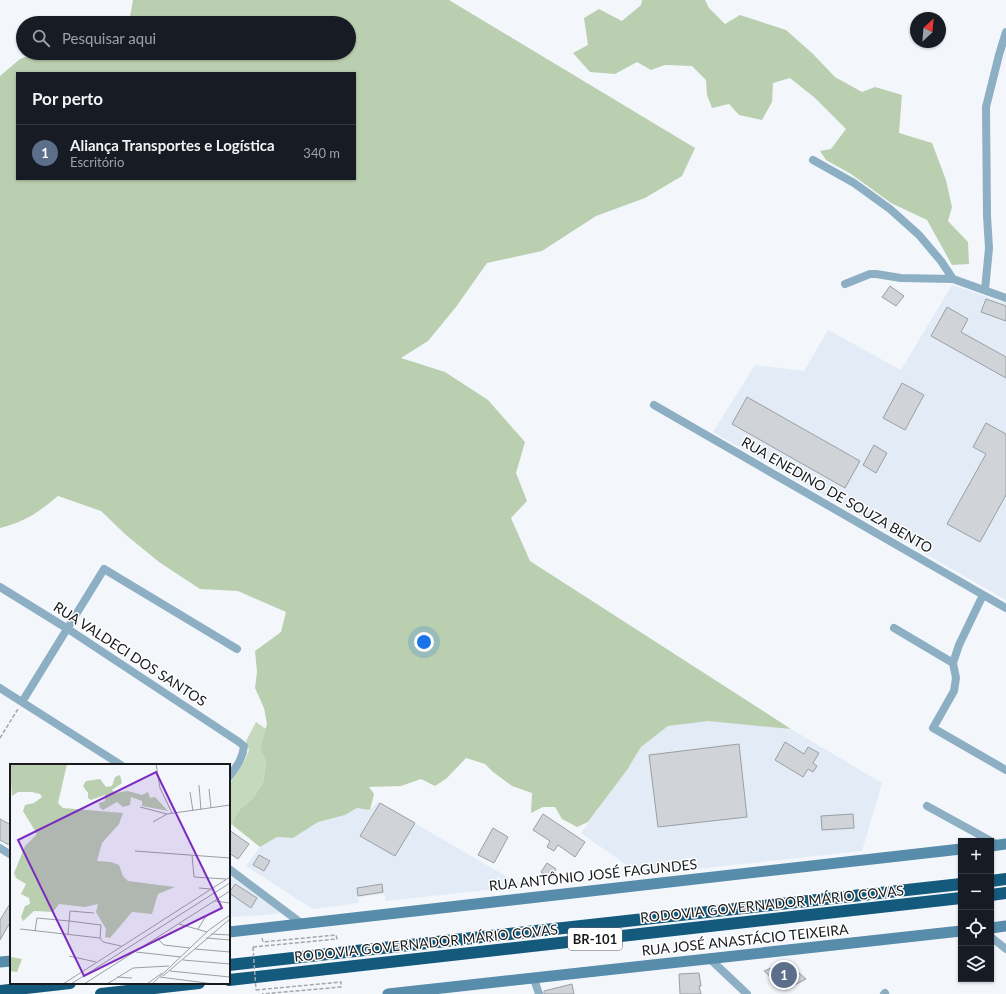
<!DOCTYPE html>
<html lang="pt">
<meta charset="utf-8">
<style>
body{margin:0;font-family:Lato,sans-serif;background:#20242c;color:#f1f3f6}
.controls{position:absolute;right:12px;bottom:12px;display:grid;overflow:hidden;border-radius:0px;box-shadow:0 1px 3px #0004}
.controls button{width:36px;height:36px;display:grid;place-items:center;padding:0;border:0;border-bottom:1px solid #363941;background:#171b24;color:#f1f3f6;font:20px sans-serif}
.compass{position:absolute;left:910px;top:12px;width:36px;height:36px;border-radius:50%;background:#171b24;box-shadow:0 1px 3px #0004;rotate:26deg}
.you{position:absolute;left:424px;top:642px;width:14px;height:14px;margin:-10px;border:3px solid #fff;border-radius:50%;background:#1a73e8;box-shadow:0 0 0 6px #1a73e833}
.badge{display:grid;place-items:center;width:26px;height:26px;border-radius:50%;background:#7c3aed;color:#fff;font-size:13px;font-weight:700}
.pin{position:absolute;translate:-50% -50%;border:2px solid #fff;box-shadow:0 1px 4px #0006}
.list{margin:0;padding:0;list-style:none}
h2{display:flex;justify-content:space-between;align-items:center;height:52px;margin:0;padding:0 16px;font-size:17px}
h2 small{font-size:13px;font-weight:400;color:#9ea1a6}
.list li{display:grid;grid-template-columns:26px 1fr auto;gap:12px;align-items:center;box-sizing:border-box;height:56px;padding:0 16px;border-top:1px solid #363941}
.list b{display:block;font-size:15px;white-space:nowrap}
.list p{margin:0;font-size:13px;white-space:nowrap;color:#9ea1a6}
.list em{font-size:13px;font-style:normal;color:#9ea1a6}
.icon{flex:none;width:22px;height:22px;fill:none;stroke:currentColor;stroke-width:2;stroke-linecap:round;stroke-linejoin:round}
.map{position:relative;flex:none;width:1006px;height:994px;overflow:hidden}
.search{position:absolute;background:#171b24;box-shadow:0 1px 3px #0004;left:16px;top:16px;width:340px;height:44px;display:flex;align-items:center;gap:10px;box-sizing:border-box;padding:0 14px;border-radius:22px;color:#9ea1a6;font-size:15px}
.panel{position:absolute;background:#171b24;box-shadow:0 1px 3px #0004;left:16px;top:72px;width:340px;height:108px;border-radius:0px}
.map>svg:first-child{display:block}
.built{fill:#e2ebf6}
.green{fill:#c5d9bc}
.forest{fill:#bacfb0;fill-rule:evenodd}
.building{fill:#d0d4d9;stroke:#9b9fa3}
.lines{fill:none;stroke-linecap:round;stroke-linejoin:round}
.path{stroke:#a4a7ab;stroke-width:1.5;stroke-dasharray:4 2;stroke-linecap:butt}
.street{stroke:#8dafc4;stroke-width:8}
.secondary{stroke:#578caa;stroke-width:11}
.highway{stroke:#145a7d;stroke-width:12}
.path-bridge{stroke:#a4a7ab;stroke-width:1.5;stroke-dasharray:4 2;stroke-linecap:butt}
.labels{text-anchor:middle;stroke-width:3;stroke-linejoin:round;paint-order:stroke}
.shield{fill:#fff;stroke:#5e5f60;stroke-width:1}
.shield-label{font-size:13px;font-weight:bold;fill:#191a1c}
.street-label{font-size:14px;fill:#191a1c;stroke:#fff}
.inset-road{fill:none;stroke:#9c9fa2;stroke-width:1}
.view{fill:#7b2cbf;fill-opacity:0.15;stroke:#7b2cbf;stroke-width:2}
.inset-edge{fill:none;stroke:#191a1c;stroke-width:2}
</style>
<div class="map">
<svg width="1006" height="994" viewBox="0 0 1006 994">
<rect width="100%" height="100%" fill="#f3f7fc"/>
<path class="built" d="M952,285L1006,303V600L713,432L755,365L804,371L828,330L901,370Z
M708,720L791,729L882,783L862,851L641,875L581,833L627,770L641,747L668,726Z
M378,802L523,886L386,901L384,894L358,897L359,903L313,909L246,866L260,847L277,837L293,838L318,822L345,815L357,808L370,810Z
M229,876L280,909L279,914L229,917Z"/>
<path class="green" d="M256,722L266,729L260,749L266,761L263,783L253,798L240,809L232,822L235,827L229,823V785L244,762L249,750L246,741Z"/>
<path class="forest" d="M133,0H449L695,148L682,176L645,198L596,216L542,251L487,263L456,307L428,341L401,358L445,372L488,400L525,442L516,473L527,501L511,518L530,561L791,729L708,721L668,726L641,747L627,770L588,822L577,827L562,819L555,807H543L531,813L532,793L512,786L493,772L485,764L466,758L447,778L435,786L421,779L401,786L369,787L374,794L370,810L357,808L345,815L318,822L293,838L277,837L260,847L235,827L232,822L240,809L253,798L263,783L266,761L260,749L267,724L264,708L255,688L257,672L255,651L281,632L286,612L238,591L200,589L159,562L126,535L101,511L58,496C39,512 25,522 0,528V76L20,59L37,53H349V23H125L129,22ZM17,73H355V179H17Z
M642,0H705L709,8L725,24L740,15L786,30L813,54L835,77L862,92L875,87L902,95L899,133L932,143L946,180L952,207L948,221L968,242L969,264L952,265L927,220L891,203L851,174L826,160L820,151L831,149L846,129L815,98L790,78L773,83L772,102L762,120L739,115L729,104L712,108L707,95L706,80L692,66L665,65L651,70L637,62L615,74L590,72L573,53L588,45L584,18L599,9L622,21L641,5Z"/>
<path class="building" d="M890,286L904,296L896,306L882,297Z
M986,299L1006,306V321L981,312Z
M947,307L968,319L961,332L1006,357V378L931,336Z
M902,383L924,395L905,430L883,418Z
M747,397L860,461L845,488L732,424Z
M986,423L1006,434V495L980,542L947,524L986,454L973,447Z
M874,445L887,453L876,473L863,465Z
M785,742L804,754L808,747L819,753L813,763L817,766L813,772L808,769L803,777L775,760Z
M739,744L747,817L658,827L649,755Z
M380,803L415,823L395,856L360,836Z
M543,814L585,842L575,857L558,845L554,851L547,847L550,841L533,830Z
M853,814L854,828L822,830L821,816Z
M0,819L11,825V846L0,840Z
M493,828L508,837L494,863L478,855Z
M229,830L249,844L238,859L229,853Z
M259,855L270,861L264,871L253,865Z
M547,863L556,869L551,878L541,872Z
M235,884L257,898L251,908L229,893Z
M382,884L383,892L358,896L357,888Z
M11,902V921L0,940V920Z
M786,962L806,979L785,990L764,971Z
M699,973L701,986H699L701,994H680L679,974Z
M572,984L574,994H544V991Z"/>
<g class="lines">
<path class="path" d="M0,738L18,709
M253,947L337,939L336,935L263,942L262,938
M256,990L341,982V987L262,994"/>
<path class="street" d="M813,160L854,183L890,209L919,235L941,261L953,279L1006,298
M845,284L870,274H876L901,278L953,279
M985,290L989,248L987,216L986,107L999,55L1006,32
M654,405L1006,608
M0,587L68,629L239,742L244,746C243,759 236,767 229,777
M983,595L959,645L953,663L956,678L954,691L933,728L1006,770
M894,628L953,663
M0,688L121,765
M22,702L104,569L237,649
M927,806L998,845
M0,848L11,855
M229,869L301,923
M991,937L1006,949
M710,959L747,994
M534,979L539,994
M884,994L885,993"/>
<path class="secondary" d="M991,846L1006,844
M991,928L1006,926
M229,932L961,849
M0,962L11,961
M388,994L961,931"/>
<path class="highway" d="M991,881L1006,879
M991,895L1006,893
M229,965L961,884
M229,980L961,898
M0,991L70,983
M101,994L199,983"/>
<path class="path-bridge" d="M253,947L256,990"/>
</g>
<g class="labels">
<rect class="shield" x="568" y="928" width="54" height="22" rx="3"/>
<g class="shield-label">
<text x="595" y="944">BR-101</text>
</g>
<g class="street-label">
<text transform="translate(837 495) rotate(30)" y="5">RUA ENEDINO DE SOUZA BENTO</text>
<text transform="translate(130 654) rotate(33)" y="5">RUA VALDECI DOS SANTOS</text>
<text transform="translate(593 875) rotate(-6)" y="5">RUA ANTÔNIO JOSÉ FAGUNDES</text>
<text transform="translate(772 904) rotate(-6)" y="5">RODOVIA GOVERNADOR MÁRIO COVAS</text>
<text transform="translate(745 940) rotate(-6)" y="5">RUA JOSÉ ANASTÁCIO TEIXEIRA</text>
<text transform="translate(426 943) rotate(-6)" y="5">RODOVIA GOVERNADOR MÁRIO COVAS</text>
</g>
</g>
<g transform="translate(10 764)">
<rect width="220" height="220" fill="#f3f7fc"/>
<path d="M0,0H57L48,39L53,44L113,49L109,60L92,79L87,97L101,98L109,101L113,112L118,117L165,123L148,130L142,150L122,148L100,174L95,173L96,165L86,148L88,140L75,143L49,140L43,148L24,147L13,157L11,153L15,142L20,140L19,134L11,130L16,120L6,114L4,109L15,82L27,70L13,47L15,41L24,39L32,33L30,30L22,28H8L2,32ZM110,11L112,19L102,26L105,29L118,27L132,31L138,28L140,34L145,33L158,47L132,42V37L121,33L120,41L113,43L107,38L93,46L90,44L89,39L95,37V31L81,36L78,34V29L73,22L76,17L90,15L96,23L102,22L105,13ZM1,193L12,195L7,208L0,207Z" fill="#bacfb0"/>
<path class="inset-road" d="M146,0L150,24L162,49M189,21L191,46M199,25L201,44M180,28L183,47M130,43L157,50L220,41M143,58L157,50M125,87L220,94M182,91L184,113L216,115M189,124L201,125M205,137L220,139M169,160L197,168M10,165L90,174M188,165L196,152M25,167L27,154L59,157L91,161L90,174M58,170L60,147L84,149M201,170L220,171M90,174L93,178L111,182M147,174L154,181L180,184M196,174L220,176M185,185L220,188M126,188L171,193M59,192L86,198M173,196L220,200M160,207L220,213M153,212L220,155M107,213L122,214M150,213L204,220M53,220L220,113M61,220L220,119M74,220L220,127M97,220L123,204L159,202M137,220L152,209M142,220L199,166L220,151"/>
<path class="view" d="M146,8L212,144L74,212L8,76Z"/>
<rect width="220" height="220" class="inset-edge"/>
</g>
</svg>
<div class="controls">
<button>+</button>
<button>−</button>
<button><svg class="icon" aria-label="locate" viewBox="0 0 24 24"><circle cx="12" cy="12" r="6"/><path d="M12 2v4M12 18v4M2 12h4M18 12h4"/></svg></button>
<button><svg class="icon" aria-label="layers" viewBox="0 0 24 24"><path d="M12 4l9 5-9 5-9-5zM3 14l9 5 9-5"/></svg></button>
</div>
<svg class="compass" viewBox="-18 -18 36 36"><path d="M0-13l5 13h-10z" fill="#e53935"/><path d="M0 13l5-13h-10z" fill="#9ea1a6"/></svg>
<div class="you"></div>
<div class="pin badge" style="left:784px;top:975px;background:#5c6f8a">1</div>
<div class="search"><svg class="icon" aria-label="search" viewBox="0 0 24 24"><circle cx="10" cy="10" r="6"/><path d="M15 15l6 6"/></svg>Pesquisar aqui</div>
<section class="panel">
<h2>Por perto<small></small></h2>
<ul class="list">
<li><span class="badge" style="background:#5c6f8a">1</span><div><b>Aliança Transportes e Logística</b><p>Escritório</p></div><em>340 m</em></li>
</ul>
</section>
</div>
